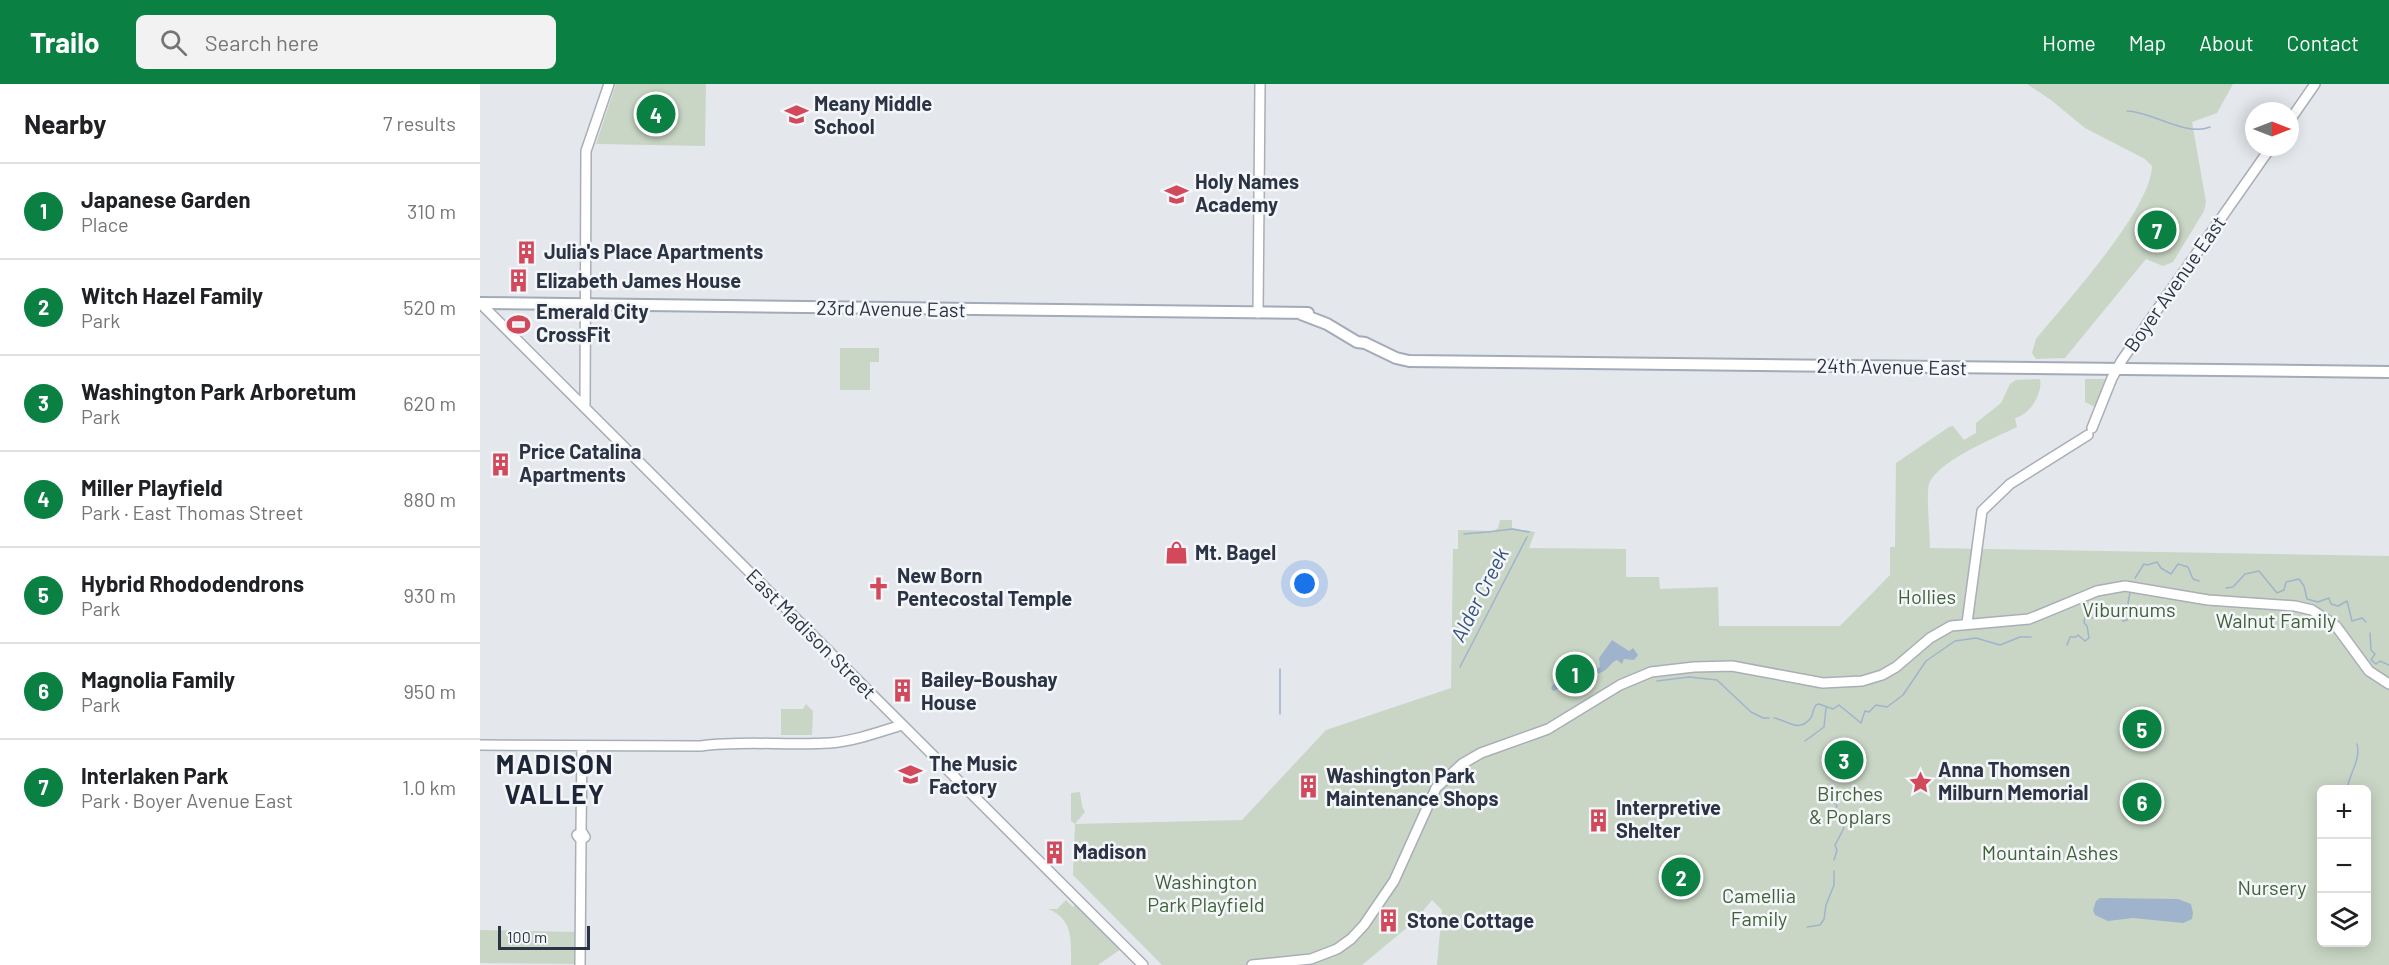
<!DOCTYPE html>
<meta charset="utf-8">
<style>
body{margin:0;font-family:Barlow,sans-serif;background:#f2f2f2;color:#202124}
.controls{position:absolute;right:18px;bottom:18px;display:grid;overflow:hidden;border-radius:9px;box-shadow:0 3px 15px #0003}
.controls button{width:54px;height:54px;display:grid;place-items:center;padding:0;border:0;border-bottom:2px solid #e0e0e0;background:#fff;color:#202124;font:30px sans-serif}
.compass{position:absolute;left:1765px;top:18px;width:54px;height:54px;border-radius:50%;background:#fff;box-shadow:0 3px 15px #0003;rotate:90deg}
.scale{position:absolute;left:18px;bottom:15px;width:92px;box-sizing:border-box;padding-left:6px;border:3px solid #2b3445;border-top:0;font-size:16px;line-height:21px;white-space:nowrap;color:#2b3445;-webkit-text-stroke:4px #f4f6f9;paint-order:stroke}
.you{position:absolute;left:825px;top:500px;width:21px;height:21px;margin:-15px;border:4px solid #fff;border-radius:50%;background:#1a73e8;box-shadow:0 0 0 9px #1a73e833}
.badge{display:grid;place-items:center;width:39px;height:39px;border-radius:50%;background:#0b8043;color:#fff;font-size:20px;font-weight:700}
.pin{position:absolute;translate:-50% -50%;border:3px solid #fff;box-shadow:0 2px 6px #0006}
.list{margin:0;padding:0;list-style:none}
h2{display:flex;justify-content:space-between;align-items:center;height:78px;margin:0;padding:0 24px;font-size:26px}
h2 small{font-size:20px;font-weight:400;color:#757577}
.list li{display:grid;grid-template-columns:39px 1fr auto;gap:18px;align-items:center;box-sizing:border-box;height:96px;padding:0 24px;border-top:2px solid #e0e0e0}
.list b{display:block;font-size:22px;white-space:nowrap}
.list p{margin:0;font-size:20px;white-space:nowrap;color:#757577}
.list em{font-size:20px;font-style:normal;color:#757577}
.icon{flex:none;width:33px;height:33px;fill:none;stroke:currentColor;stroke-width:2;stroke-linecap:round;stroke-linejoin:round}
.map{position:relative;flex:none;width:1909px;height:881px;overflow:hidden}
header{display:flex;align-items:center;gap:36px;box-sizing:border-box;height:84px;padding:0 30px;background:#0b8043;color:#fff}
header strong{font-size:28px}
nav{display:flex;gap:33px;margin-inline-start:auto;font-size:21px}
.search{width:420px;height:54px;background:#f2f2f2;display:flex;align-items:center;gap:15px;box-sizing:border-box;padding:0 21px;border-radius:9px;color:#757577;font-size:22px}
main{display:flex}
aside{flex:1;background:#fff}
.map>svg:first-child{display:block}
.green{fill:#c9d6c5;fill-rule:evenodd}
.water{fill:#9fb4cc}
.lines{fill:none;stroke-linecap:round;stroke-linejoin:round}
.stream{stroke:#9fb4cc;stroke-width:1.5}
.secondary-casing{stroke:#a9aeb7;stroke-width:12}
.primary-casing{stroke:#a3abb8;stroke-width:14}
.secondary{stroke:#fff;stroke-width:9}
.primary{stroke:#fff;stroke-width:10}
.labels{text-anchor:middle;stroke-width:5;stroke-linejoin:round;paint-order:stroke}
.poi-label{font-size:20px;font-weight:bold;fill:#2b3445;stroke:#f4f6f9;text-anchor:start}
.street-label{font-size:20px;fill:#2b3445;stroke:#f4f6f9}
.park-label{font-size:20px;fill:#3f6138;stroke:#f4f6f9}
.water-label{font-size:21px;font-style:italic;fill:#34527a;stroke:#f4f6f9}
.district-label{font-size:26px;font-weight:bold;letter-spacing:1.5px;fill:#1d2536;stroke:#f4f6f9}
</style>
<header>
<strong>Trailo</strong>
<div class="search"><svg class="icon" aria-label="search" viewBox="0 0 24 24"><circle cx="10" cy="10" r="6"/><path d="M15 15l6 6"/></svg>Search here</div>
<nav><a>Home</a><a>Map</a><a>About</a><a>Contact</a></nav>
</header>
<main>
<aside>
<h2>Nearby<small>7 results</small></h2>
<ul class="list">
<li><span class="badge">1</span><div><b>Japanese Garden</b><p>Place</p></div><em>310 m</em></li>
<li><span class="badge">2</span><div><b>Witch Hazel Family</b><p>Park</p></div><em>520 m</em></li>
<li><span class="badge">3</span><div><b>Washington Park Arboretum</b><p>Park</p></div><em>620 m</em></li>
<li><span class="badge">4</span><div><b>Miller Playfield</b><p>Park · East Thomas Street</p></div><em>880 m</em></li>
<li><span class="badge">5</span><div><b>Hybrid Rhododendrons</b><p>Park</p></div><em>930 m</em></li>
<li><span class="badge">6</span><div><b>Magnolia Family</b><p>Park</p></div><em>950 m</em></li>
<li><span class="badge">7</span><div><b>Interlaken Park</b><p>Park · Boyer Avenue East</p></div><em>1.0 km</em></li>
</ul>
</aside>
<div class="map">
<svg width="1909" height="881" viewBox="0 0 1909 881">
<rect width="100%" height="100%" fill="#e4e7ec"/>
<path class="green" d="M136,0H226L225,62L116,60Z
M1547,0H1753L1737,29L1712,38L1726,118L1724,127L1693,178L1683,182L1666,175L1585,274L1556,275L1552,269L1556,255C1585,219 1671,126 1672,82L1665,75L1605,44L1571,16Z
M360,264H399V278H390V306H360Z
M1560,295C1563,309 1550,331 1535,334L1537,343C1515,354 1457,377 1449,400C1446,411 1450,450 1450,464L1909,472V881H957L962,826L952,816L935,837L882,881H682L593,791L595,740L591,737V709L600,708L602,722L605,728L595,740L762,736L846,646L971,604L973,465H978V446L1014,447L1018,444L1020,436H1032V444L1055,448L1049,464L1146,465V493H1179L1180,505L1238,503L1239,542H1360L1410,491V463H1415L1416,379L1469,343L1473,342L1484,356L1496,349V339L1521,319L1530,300L1536,296ZM1842,706H1886V858H1842Z
M1605,295H1625L1615,323L1605,318Z
M326,620L333,627L332,651H301V625H323Z
M586,816L593,823L596,820L641,865L618,881H591C591,858 594,835 568,825H577Z
M0,846L97,848L96,880L0,879Z"/>
<path class="water" d="M1132,556L1149,567L1153,564L1158,571L1154,576L1144,575L1142,580L1137,576C1130,579 1128,586 1122,588C1112,592 1104,598 1094,602L1093,599L1099,592H1094L1086,602L1073,607L1071,604C1084,585 1084,580 1108,575L1115,586L1120,583L1119,574Z
M1620,814L1698,815L1711,820L1713,829L1712,835L1703,839L1653,834L1628,837L1615,831L1613,826L1616,817Z"/>
<g class="lines">
<path class="stream" d="M1647,27C1670,27 1706,53 1730,43
M1008,448L1032,445L1049,448
M995,449L1007,448
M984,450L994,449
M1655,494L1664,480L1667,481L1677,478L1681,484L1691,490L1698,480L1708,483L1713,495L1719,497
M1746,504L1753,503L1765,490L1779,487L1797,509L1804,506L1806,498L1819,495L1824,502L1827,515L1838,518L1849,514L1851,520L1858,522L1867,517L1872,537L1882,534L1886,538
M1890,549L1891,566L1895,570L1891,576L1896,580L1900,577L1909,581
M1587,561L1590,553H1596L1598,551L1605,557L1609,554L1607,542L1604,539L1605,533L1614,534L1616,525L1624,527L1627,524L1635,531L1640,530L1643,537L1647,536L1651,531L1648,519L1650,509
M980,583L1047,453
M800,585V630
M1177,597L1209,593L1237,596L1271,628L1283,634H1289
M1294,634C1307,636 1318,649 1330,635C1334,630 1332,626 1336,621L1339,620L1353,625L1359,621L1381,639L1385,627L1389,628L1396,621L1407,623L1423,611L1446,577L1475,557L1496,554L1520,561L1540,553H1551
M1325,657L1344,643L1346,624
M1337,702L1345,707L1348,715L1357,721L1355,727L1358,732
M1867,706C1869,689 1881,677 1877,660
M1354,776L1357,766L1355,761L1364,744L1360,736
M1327,843L1340,841L1344,835L1346,821L1354,801V787"/>
<defs>
<path id="secondary" d="M1810,36L1835,0
M0,219L663,881
M778,229L780,0
M105,324L106,67L129,0
M1612,344L1632,294L1642,276L1791,63
M1487,539L1502,427L1530,400L1608,351
M0,661L221,662C264,656 307,662 350,659C375,657 399,648 422,641
M101,748L102,662
M100,881L101,756L97,751L102,748L105,753L101,756
M772,881L831,875L857,865L871,855L884,841L914,797L956,704L982,680L1001,669L1068,645L1140,601L1171,588L1214,583L1252,582L1343,599L1382,597L1402,591L1416,583L1450,554L1471,542L1549,535L1617,507L1645,502L1728,516L1815,522L1832,526L1856,542L1889,587L1909,600"/>
<path id="primary" d="M0,219L828,229
M821,230L847,240L877,258L885,259L916,274L929,277L1909,288"/>
</defs>
<use href="#secondary" class="secondary-casing"/>
<use href="#primary" class="primary-casing"/>
<use href="#secondary" class="secondary"/>
<use href="#primary" class="primary"/>
</g>
<defs>
<symbol id="school-bare" viewBox="-9 -9 18 18"><path d="M0-5L7-2L0 1L-7-2ZM-4 1L0 2.5L4 1V4Q0 6-4 4Z" fill="#d1495b" stroke="#f4f6f9" stroke-width="2.5" paint-order="stroke"/></symbol>
<symbol id="building-bare" viewBox="-9 -9 18 18"><path d="M-4-6H4V6H1V3H-1V6H-4ZM-2.5-4.3h1.7v1.8h-1.7ZM.8-4.3h1.7v1.8H.8ZM-2.5-1h1.7V.8h-1.7ZM.8-1h1.7V.8H.8Z" fill="#d1495b" stroke="#f4f6f9" stroke-width="2.5" paint-order="stroke"/></symbol>
<symbol id="stadium-bare" viewBox="-9 -9 18 18"><path d="M0-5a6.5 5 0 1 0 0 10a6.5 5 0 1 0 0-10ZM-3.5-1.8h7v3.6h-7Z" fill="#d1495b" stroke="#f4f6f9" stroke-width="2.5" paint-order="stroke"/></symbol>
<symbol id="shop-bare" viewBox="-9 -9 18 18"><path d="M-5-2.5h2.3a2.7 3.5 0 0 1 5.4 0H5L5.5 6h-11ZM-1.5-2.5h3a1.5 2.3 0 0 0-3 0Z" fill="#d1495b" stroke="#f4f6f9" stroke-width="2.5" paint-order="stroke"/></symbol>
<symbol id="church-bare" viewBox="-9 -9 18 18"><path d="M-1.2-6h2.4v3.5h3.3v2.4h-3.3V6h-2.4V-.1h-3.3v-2.4h3.3Z" fill="#d1495b" stroke="#f4f6f9" stroke-width="2.5" paint-order="stroke"/></symbol>
<symbol id="sight-bare" viewBox="-9 -9 18 18"><path d="M0-6L1.8-2.2L6-1.7L2.9 1.2L3.7 5.4L0 3.3L-3.7 5.4L-2.9 1.2L-6-1.7L-1.8-2.2Z" fill="#d1495b" stroke="#f4f6f9" stroke-width="2.5" paint-order="stroke"/></symbol>
</defs>
<g fill-rule="evenodd">
<use href="#school-bare" x="300" y="14" width="33" height="33"/>
<use href="#school-bare" x="680" y="94" width="33" height="33"/>
<use href="#building-bare" x="30" y="152" width="33" height="33"/>
<use href="#building-bare" x="22" y="180" width="33" height="33"/>
<use href="#stadium-bare" x="22" y="224" width="33" height="33"/>
<use href="#building-bare" x="4" y="364" width="33" height="33"/>
<use href="#shop-bare" x="680" y="452" width="33" height="33"/>
<use href="#church-bare" x="382" y="488" width="33" height="33"/>
<use href="#building-bare" x="406" y="590" width="33" height="33"/>
<use href="#school-bare" x="414" y="674" width="33" height="33"/>
<use href="#sight-bare" x="1424" y="682" width="33" height="33"/>
<use href="#building-bare" x="812" y="686" width="33" height="33"/>
<use href="#building-bare" x="1102" y="720" width="33" height="33"/>
<use href="#building-bare" x="558" y="752" width="33" height="33"/>
<use href="#building-bare" x="892" y="820" width="33" height="33"/>
</g>
<g class="labels">
<g class="poi-label">
<text x="334" y="27">Meany Middle<tspan x="334" dy="23">School</tspan></text>
<text x="715" y="105">Holy Names<tspan x="715" dy="23">Academy</tspan></text>
<text x="64" y="175">Julia's Place Apartments</text>
<text x="56" y="204">Elizabeth James House</text>
<text x="56" y="235">Emerald City<tspan x="56" dy="23">CrossFit</tspan></text>
<text x="39" y="375">Price Catalina<tspan x="39" dy="23">Apartments</tspan></text>
<text x="715" y="476">Mt. Bagel</text>
<text x="417" y="499">New Born<tspan x="417" dy="23">Pentecostal Temple</tspan></text>
<text x="441" y="603">Bailey-Boushay<tspan x="441" dy="23">House</tspan></text>
<text x="449" y="687">The Music<tspan x="449" dy="23">Factory</tspan></text>
<text x="1458" y="693">Anna Thomsen<tspan x="1458" dy="23">Milburn Memorial</tspan></text>
<text x="846" y="699">Washington Park<tspan x="846" dy="23">Maintenance Shops</tspan></text>
<text x="1136" y="731">Interpretive<tspan x="1136" dy="23">Shelter</tspan></text>
<text x="593" y="775">Madison</text>
<text x="927" y="844">Stone Cottage</text>
</g>
<g class="street-label">
<text transform="translate(1695 200) rotate(-55)" y="7">Boyer Avenue East</text>
<text transform="translate(411 225) rotate(1)" y="7">23rd Avenue East</text>
<text transform="translate(1412 283) rotate(1)" y="7">24th Avenue East</text>
<text transform="translate(331 550) rotate(45)" y="7">East Madison Street</text>
</g>
<g class="park-label">
<text x="1447" y="520">Hollies</text>
<text x="1649" y="533">Viburnums</text>
<text x="1796" y="544">Walnut Family</text>
<text x="1370" y="717">Birches<tspan x="1370" dy="23">&amp; Poplars</tspan></text>
<text x="1570" y="776">Mountain Ashes</text>
<text x="726" y="805">Washington<tspan x="726" dy="23">Park Playfield</tspan></text>
<text x="1792" y="811">Nursery</text>
<text x="1279" y="819">Camellia<tspan x="1279" dy="23">Family</tspan></text>
</g>
<g class="water-label">
<text transform="translate(1000 511) rotate(-63)" y="7">Alder Creek</text>
</g>
<g class="district-label">
<text x="75" y="690">MADISON<tspan x="75" dy="30">VALLEY</tspan></text>
</g>
</g>
</svg>
<div class="controls">
<button>+</button>
<button>−</button>
<button><svg class="icon" aria-label="layers" viewBox="0 0 24 24"><path d="M12 4l9 5-9 5-9-5zM3 14l9 5 9-5"/></svg></button>
</div>
<svg class="compass" viewBox="-18 -18 36 36"><path d="M0-13l5 13h-10z" fill="#e53935"/><path d="M0 13l5-13h-10z" fill="#757577"/></svg>
<div class="scale">100 m</div>
<div class="you"></div>
<div class="pin badge" style="left:1095px;top:590px">1</div>
<div class="pin badge" style="left:1201px;top:793px">2</div>
<div class="pin badge" style="left:1364px;top:676px">3</div>
<div class="pin badge" style="left:176px;top:30px">4</div>
<div class="pin badge" style="left:1662px;top:645px">5</div>
<div class="pin badge" style="left:1662px;top:718px">6</div>
<div class="pin badge" style="left:1677px;top:146px">7</div>
</div>
</main>
